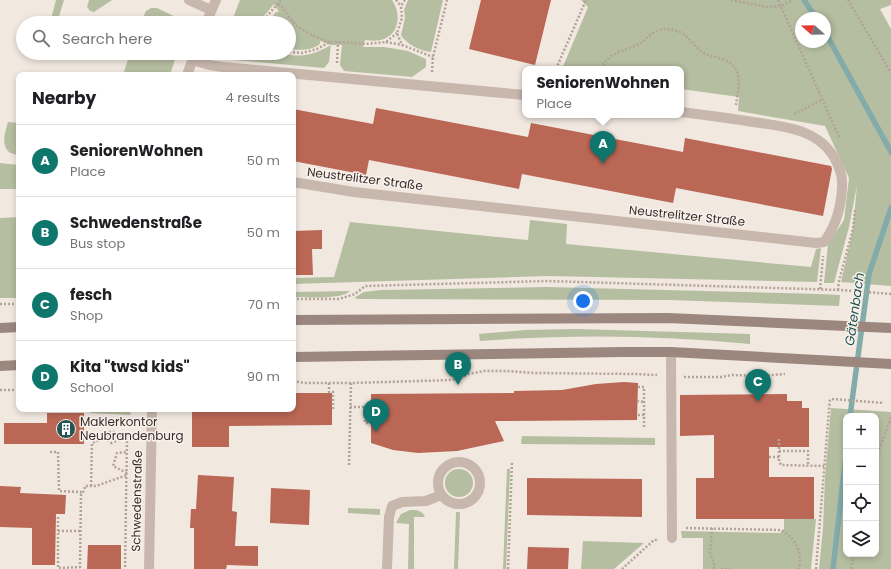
<!DOCTYPE html>
<meta charset="utf-8">
<style>
body{margin:0;font-family:Poppins,sans-serif;background:#f6f6f6;color:#202124}
.controls{position:absolute;right:12px;bottom:12px;display:grid;overflow:hidden;border-radius:8px;box-shadow:0 2px 6px #0003}
.controls button{width:36px;height:36px;display:grid;place-items:center;padding:0;border:0;border-bottom:1px solid #e0e0e0;background:#fff;color:#202124;font:20px sans-serif}
.compass{position:absolute;left:795px;top:12px;width:36px;height:36px;border-radius:50%;background:#fff;box-shadow:0 2px 6px #0003;rotate:290deg}
.you{position:absolute;left:583px;top:301px;width:14px;height:14px;margin:-10px;border:3px solid #fff;border-radius:50%;background:#1a73e8;box-shadow:0 0 0 6px #1a73e833}
.badge{display:grid;place-items:center;width:26px;height:26px;border-radius:50%;background:#0f766e;color:#fff;font-size:13px;font-weight:700}
.pin{position:absolute;translate:-50% -33px;filter:drop-shadow(0 1px 2px #0008)}
.pin::after{content:'';position:absolute;top:21px;width:14px;height:12px;background:inherit;clip-path:polygon(0 0,100% 0,50% 100%)}
.popup{position:absolute;left:522px;top:66px;width:162px;height:52px;box-sizing:border-box;display:grid;place-content:center;border-radius:8px;background:#fff;filter:drop-shadow(0 1px 3px #0005);font-size:13px;white-space:nowrap;color:#757577}
.popup b{font-size:15px;color:#202124}
.popup::after{content:'';position:absolute;left:50%;top:100%;margin-left:-8px;border:8px solid transparent;border-top-color:#fff}
.list{margin:0;padding:0;list-style:none}
h2{display:flex;justify-content:space-between;align-items:center;height:52px;margin:0;padding:0 16px;font-size:17px}
h2 small{font-size:13px;font-weight:400;color:#757577}
.list li{display:grid;grid-template-columns:26px 1fr auto;gap:12px;align-items:center;box-sizing:border-box;height:72px;padding:0 16px;border-top:1px solid #e0e0e0}
.list b{display:block;font-size:15px;white-space:nowrap}
.list p{margin:0;font-size:13px;white-space:nowrap;color:#757577}
.list em{font-size:13px;font-style:normal;color:#757577}
.icon{flex:none;width:22px;height:22px;fill:none;stroke:currentColor;stroke-width:2;stroke-linecap:round;stroke-linejoin:round}
.map{position:relative;flex:none;width:891px;height:569px;overflow:hidden}
.search{position:absolute;background:#fff;box-shadow:0 2px 6px #0003;left:16px;top:16px;width:280px;height:44px;display:flex;align-items:center;gap:10px;box-sizing:border-box;padding:0 14px;border-radius:22px;color:#757577;font-size:15px}
.panel{position:absolute;background:#fff;box-shadow:0 2px 6px #0003;left:16px;top:72px;width:280px;height:340px;border-radius:8px}
.map>svg:first-child{display:block}
.green{fill:#b6bea1;fill-rule:evenodd}
.lines{fill:none;stroke-linecap:round;stroke-linejoin:round}
.stream{stroke:#82abaa;stroke-width:5.5}
.building{fill:#ba6755}
.path{stroke:#b3a297;stroke-width:2.5;stroke-dasharray:2 2;stroke-linecap:butt}
.lane{stroke:#c8b7ad;stroke-width:10}
.street{stroke:#c8b7ad;stroke-width:10}
.secondary{stroke:#9b877e;stroke-width:10}
.labels{text-anchor:middle;stroke-width:3;stroke-linejoin:round;paint-order:stroke}
.street-label{font-size:12px;fill:#372e2b;stroke:#f9f2ec}
.poi-label{font-size:12px;fill:#372e2b;stroke:#f9f2ec;text-anchor:start}
.water-label{font-size:13px;font-style:italic;fill:#245454;stroke:#f9f2ec}
</style>
<div class="map">
<svg width="891" height="569" viewBox="0 0 891 569">
<rect width="100%" height="100%" fill="#f1e8e0"/>
<path class="green" d="M56,0H64L57,23H50Z
M89,0H112L94,12L90,11L87,7Z
M240,0H392C401,12 400,33 384,39C379,41 370,41 365,40L363,47H384L408,51L426,59V67L412,77L344,71L340,65L342,45H331L329,62L324,68L224,59L220,56L219,53H282C300,59 316,54 331,45L320,41V44C311,51 300,50 289,49V23H267L276,12H279L274,4L258,23H231Z
M408,0H443L431,52C420,51 406,44 401,35L405,18L404,10Z
M581,0H891V5L880,9L891,29V286L841,282L853,229L857,185L849,227L834,283H824L828,244L844,220L849,178L825,126L738,111L739,97L681,89V69H562L588,7ZM801,18H825V42H801Z
M151,8H157L184,21L185,23H140L146,11Z
M130,53H177L170,75H123Z
M8,122L19,123V155C0,154 3,137 8,122Z
M0,163L19,165V189H0Z
M19,217V298H0V218Z
M530,220L567,224L566,244L811,267L816,249L821,248L817,282L548,276L293,284V278L334,277L350,222L528,240Z
M547,287L819,294L840,295L839,306L669,300L359,299L354,298L364,292L381,290Z
M350,291C341,300 306,297 293,297V292Z
M576,329L750,334V344C660,335 569,334 480,341L479,334L525,330Z
M831,408L891,412V569H819L823,528L825,477ZM846,416H876V554H846Z
M90,409H129L131,415L90,413Z
M522,436L655,438V445L521,444Z
M445 483a14 14 0 1 1 28 0a14 14 0 1 1-28 0Z
M507,469H510L506,569H503Z
M348,508L380,509V515L348,513Z
M410,510C417,510 422,510 425,517H414V569H408L409,524L396,523L401,514Z
M456,512H460L458,569H454Z
M784,519H816L811,569H703V538H682L681,531L780,533L784,529Z
M583,541L644,543L614,569H581Z"/>
<g class="lines">
<path class="stream" d="M804,0L816,18
M825,32L891,152
M850,416L869,274L891,208
M833,569L846,454"/>
</g>
<path class="building" d="M481,0H551L535,65L469,49Z
M376,108L528,137L531,123L683,152L685,138L831,166L832,169L823,216L676,188L673,203L522,174L519,189L369,160L366,175L293,161V109L373,124Z
M322,230V249H312L313,275H293V231Z
M624,382L638,383L637,420L495,421L504,441L457,451L418,453L393,450L371,443V394L514,393V391L562,390L596,384Z
M293,393H332V425L229,426V447H192V409H293Z
M787,394V401H802V408H809V447H769V477H814V519H696V478H714V435L680,436V395Z
M47,413H84V444H4V423H47Z
M198,475L234,477L232,511L237,512L235,546H258V566L227,565L226,569H194V528H190L191,509H196Z
M527,478L642,479V517L527,515Z
M0,486L21,487L20,493L66,495L65,514H56L55,565H32V528L0,527Z
M271,488L310,490L309,525L270,523Z
M88,545H121V569H87Z
M528,547L569,548L568,569H527Z"/>
<g class="lines">
<path class="path" d="M396,0L401,6
M405,0L401,6L402,18L397,33L402,45L433,57
M731,0L767,7L781,6L793,0
M778,0L840,139
M848,0L891,73
M278,4C284,8 286,13 291,19C300,31 315,37 330,42
M261,23L281,0
M386,42L402,45
M289,52L302,53L317,49L330,42H338L365,44L386,42L397,33
M337,63L338,42
M556,69L586,0
M601,69C603,65 604,62 608,59C616,51 631,49 641,43C646,39 650,34 655,32C661,29 668,28 673,30C688,32 692,46 704,53C711,57 718,57 724,60C745,67 738,89 736,105
M432,72L433,57L447,0
M794,114L822,100
M820,289L823,256
M838,290L839,281L853,229L855,210
M293,299H339L355,294L365,286L547,281L841,290L891,294
M0,304H19
M684,377H721L732,375L761,376L785,374
M293,381L305,383H351L452,380L469,374L484,371H507L535,373L636,374L657,375
M329,383V392H333V409H332
M638,387H644V427
M0,390H19
M832,399L884,403
M637,401L644,402
M350,407H365V423H371
M638,415H644
M120,436H127L125,569
M779,439V461L781,465L824,466
M779,451H808V466
M50,452H58L59,491L80,492L83,493
M769,457H779
M876,457L891,418
M349,465L351,383
M127,473L113,466L117,453L127,452
M91,486L92,443L105,438L111,443L119,440L120,436L115,432H110L105,438
M58,517V568L80,567L81,495L84,491L85,486H96L127,475
M686,528L781,530C796,540 802,550 799,569
M712,528L710,554L714,564V569
M58,531H81
M508,569L512,462
M622,569L654,540H659
M721,569H733
M816,569L830,398
M851,569L854,554"/>
<path class="lane" d="M189,0L211,10
M671,352L672,538
M438 483a21 21 0 1 1 42 0a21 21 0 1 1-42 0Z
M387,569L389,517L392,506L402,502L426,501L441,495"/>
<path class="street" d="M206,23L216,0
M192,60L209,65L223,67L525,95
M187,75L195,53
M293,182L354,192L816,243L824,242C836,226 841,207 842,188C843,177 840,169 835,159C819,129 783,126 753,122C729,118 705,115 681,112
M149,569L152,409"/>
<path class="secondary" d="M293,320L668,318L891,328
M0,328L19,327
M293,357L623,352H671L891,364
M0,366L19,365"/>
</g>
<defs>
<symbol id="building-disc" viewBox="-11 -11 22 22"><circle r="9.5" fill="#245454" stroke="#f9f2ec"/><path d="M-4-6H4V6H1V3H-1V6H-4ZM-2.5-4.3h1.7v1.8h-1.7ZM.8-4.3h1.7v1.8H.8ZM-2.5-1h1.7V.8h-1.7ZM.8-1h1.7V.8H.8Z" fill="#fff"/></symbol>
</defs>
<g fill-rule="evenodd">
<use href="#building-disc" x="55" y="418" width="22" height="22"/>
</g>
<g class="labels">
<g class="street-label">
<text transform="translate(365 179) rotate(7)" y="4">Neustrelitzer Straße</text>
<text transform="translate(687 216) rotate(6)" y="4">Neustrelitzer Straße</text>
<text transform="translate(137 501) rotate(-89)" y="4">Schwedenstraße</text>
</g>
<g class="poi-label">
<text x="80" y="426">Maklerkontor<tspan x="80" dy="14">Neubrandenburg</tspan></text>
</g>
<g class="water-label">
<text transform="translate(854 309) rotate(-82)" y="5">Gätenbach</text>
</g>
</g>
</svg>
<div class="controls">
<button>+</button>
<button>−</button>
<button><svg class="icon" aria-label="locate" viewBox="0 0 24 24"><circle cx="12" cy="12" r="6"/><path d="M12 2v4M12 18v4M2 12h4M18 12h4"/></svg></button>
<button><svg class="icon" aria-label="layers" viewBox="0 0 24 24"><path d="M12 4l9 5-9 5-9-5zM3 14l9 5 9-5"/></svg></button>
</div>
<svg class="compass" viewBox="-18 -18 36 36"><path d="M0-13l5 13h-10z" fill="#e53935"/><path d="M0 13l5-13h-10z" fill="#757577"/></svg>
<div class="you"></div>
<div class="pin badge" style="left:603px;top:164px">A</div>
<div class="popup"><b>SeniorenWohnen</b>Place</div>
<div class="pin badge" style="left:458px;top:385px">B</div>
<div class="pin badge" style="left:758px;top:402px">C</div>
<div class="pin badge" style="left:376px;top:432px">D</div>
<div class="search"><svg class="icon" aria-label="search" viewBox="0 0 24 24"><circle cx="10" cy="10" r="6"/><path d="M15 15l6 6"/></svg>Search here</div>
<section class="panel">
<h2>Nearby<small>4 results</small></h2>
<ul class="list">
<li><span class="badge">A</span><div><b>SeniorenWohnen</b><p>Place</p></div><em>50 m</em></li>
<li><span class="badge">B</span><div><b>Schwedenstraße</b><p>Bus stop</p></div><em>50 m</em></li>
<li><span class="badge">C</span><div><b>fesch</b><p>Shop</p></div><em>70 m</em></li>
<li><span class="badge">D</span><div><b>Kita &quot;twsd kids&quot;</b><p>School</p></div><em>90 m</em></li>
</ul>
</section>
</div>
